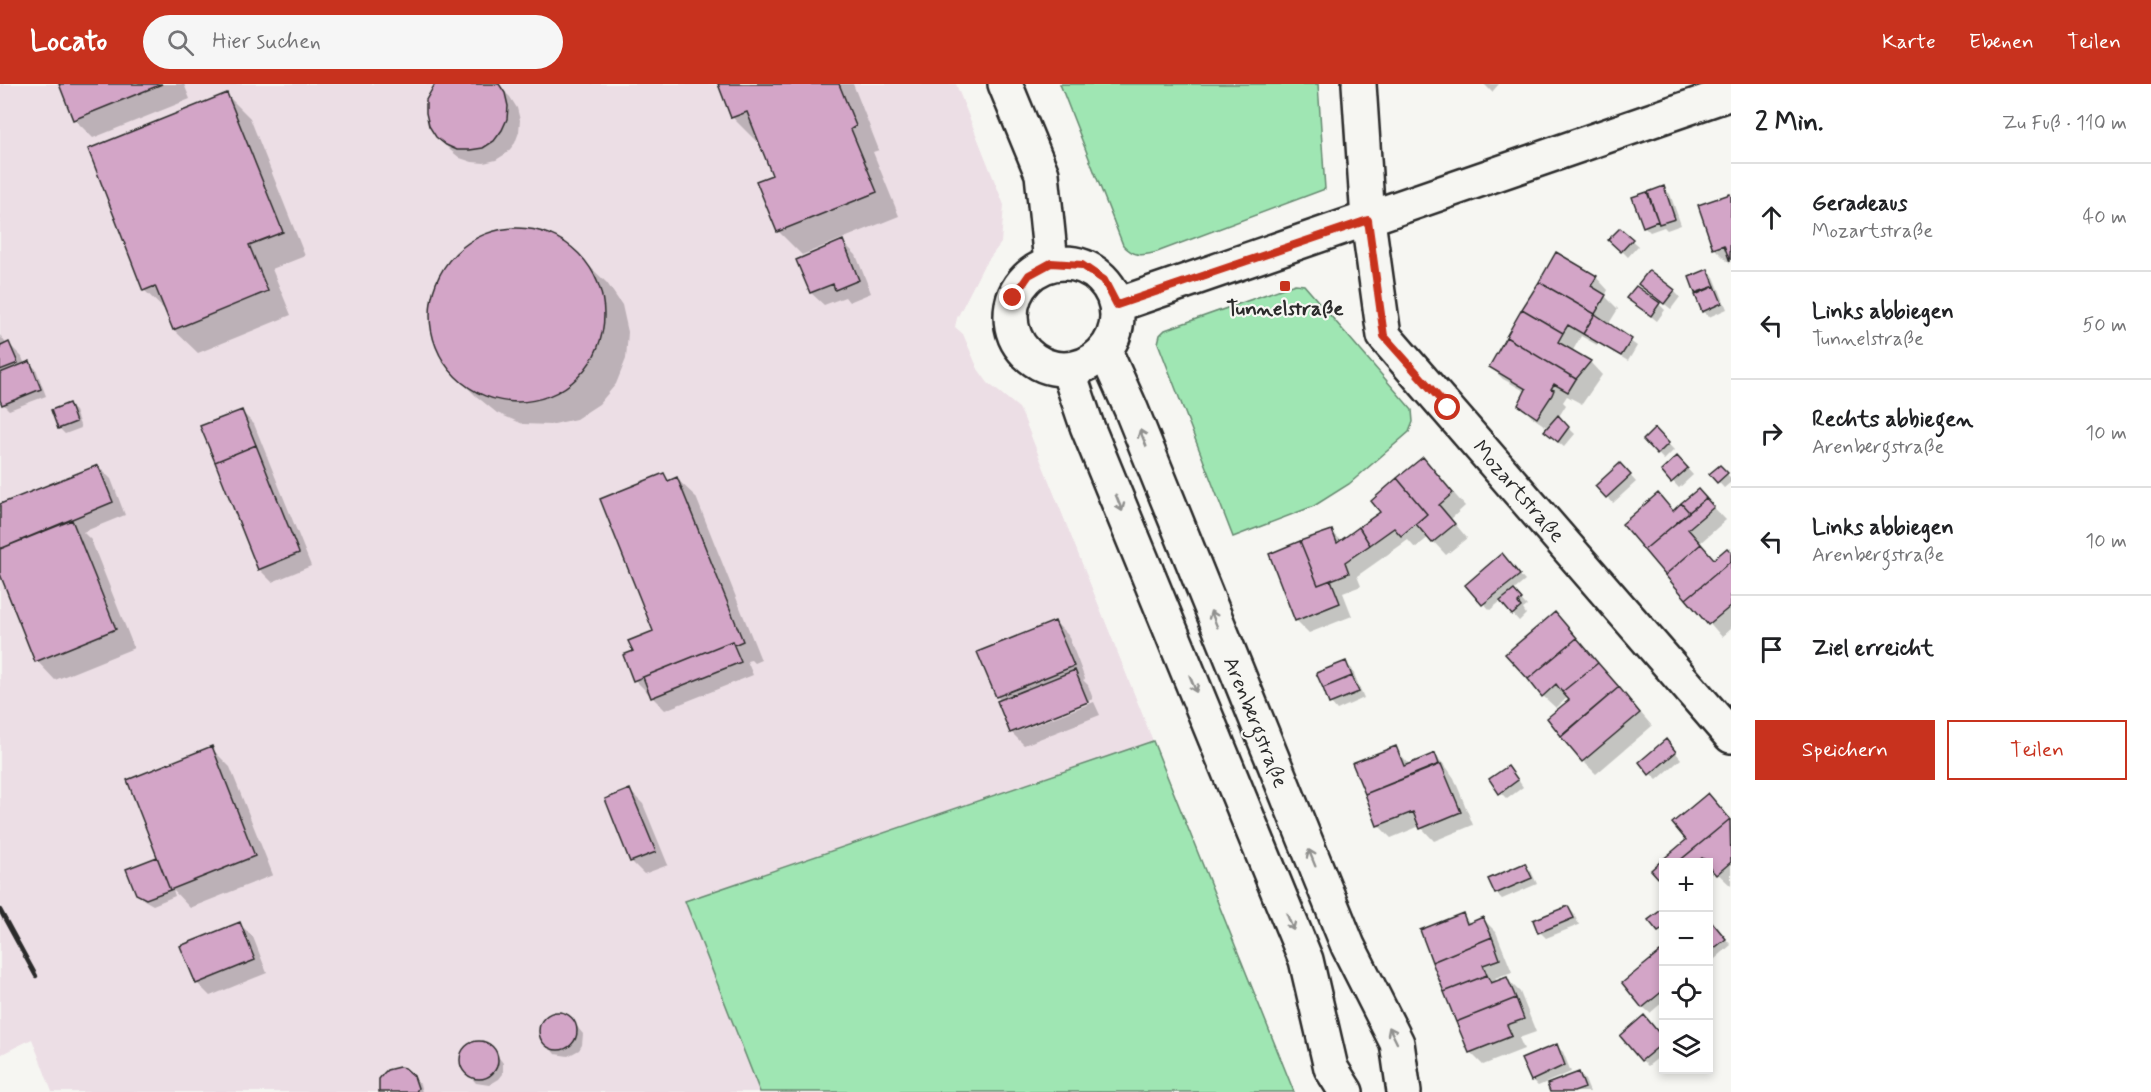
<!DOCTYPE html>
<html lang="de">
<meta charset="utf-8">
<style>
body{margin:0;font-family:Mynerve,sans-serif;background:#f6f6f6;color:#202124}
.controls{position:absolute;right:18px;bottom:18px;display:grid;overflow:hidden;border-radius:0px;box-shadow:0 3px 9px #0003}
.controls button{width:54px;height:54px;display:grid;place-items:center;padding:0;border:0;border-bottom:2px solid #e0e0e0;background:#fff;color:#202124;font:30px sans-serif}
.stop{position:absolute;width:18px;height:18px;margin:-14px;border:4px solid #c8321e;border-radius:50%;background:#fff}
.stop.end{background:#c8321e;border-color:#fff;box-shadow:0 2px 6px #0008}
.list{margin:0;padding:0;list-style:none}
h2{display:flex;justify-content:space-between;align-items:center;height:78px;margin:0;padding:0 24px;font-size:26px}
h2 small{font-size:20px;font-weight:400;color:#757577}
.list li{display:grid;grid-template-columns:39px 1fr auto;gap:18px;align-items:center;box-sizing:border-box;height:108px;padding:0 24px;border-top:2px solid #e0e0e0}
.list b{display:block;font-size:22px;white-space:nowrap}
.list p{margin:0;font-size:20px;white-space:nowrap;color:#757577}
.list em{font-size:20px;font-style:normal;color:#757577}
.actions{display:flex;gap:12px;padding:18px 24px}
.actions a{flex:1;padding:14px 0;border:2px solid #c8321e;border-radius:0px;text-align:center;font-size:21px;color:#c8321e}
.actions .main{background:#c8321e;color:#fff}
.icon{flex:none;width:33px;height:33px;fill:none;stroke:currentColor;stroke-width:2;stroke-linecap:round;stroke-linejoin:round}
.map{position:relative;flex:none;width:1731px;height:1008px;overflow:hidden}
header{display:flex;align-items:center;gap:36px;box-sizing:border-box;height:84px;padding:0 30px;background:#c8321e;color:#fff}
header strong{font-size:28px}
nav{display:flex;gap:33px;margin-inline-start:auto;font-size:21px}
.search{width:420px;height:54px;background:#f6f6f6;display:flex;align-items:center;gap:15px;box-sizing:border-box;padding:0 21px;border-radius:33px;color:#757577;font-size:22px}
main{display:flex}
aside{flex:1;background:#fff}
.map>svg:first-child{display:block}
.built{fill:#ecdee5}
.green{fill:#9fe6b3;stroke:#65886f;stroke-width:1.5}
.shadow{fill:#0003}
.building{fill:#d3a5c7;stroke:#2b2b2b;stroke-width:1.5}
.lines{fill:none;stroke-linecap:round;stroke-linejoin:round}
.minor-casing{stroke:#2b2b2b;stroke-width:38}
.tertiary-casing{stroke:#2b2b2b;stroke-width:38}
.minor{stroke:#f6f6f2;stroke-width:33}
.tertiary{stroke:#f6f6f2;stroke-width:33}
.rail{stroke:#2b2b2b;stroke-width:4.5}
.oneway{stroke:#90908e}
.route{stroke:#c8321e;stroke-width:8}
.poi-dot{fill:#c8321e;stroke:#f6f6f2;stroke-width:2}
.labels{text-anchor:middle;stroke-width:4.5;stroke-linejoin:round;paint-order:stroke}
.poi-label{font-size:21px;font-weight:bold;fill:#2b2b2b;stroke:#f6f6f2}
.street-label{font-size:21px;fill:#2b2b2b;stroke:#f6f6f2}
</style>
<header>
<strong>Locato</strong>
<div class="search"><svg class="icon" aria-label="search" viewBox="0 0 24 24"><circle cx="10" cy="10" r="6"/><path d="M15 15l6 6"/></svg>Hier suchen</div>
<nav><a>Karte</a><a>Ebenen</a><a>Teilen</a></nav>
</header>
<main>
<div class="map">
<svg width="1731" height="1008" viewBox="0 0 1731 1008">
<rect width="100%" height="100%" fill="#f6f6f2"/>
<filter id="ink" filterUnits="userSpaceOnUse"><feTurbulence type="fractalNoise" baseFrequency=".0167" numOctaves="2"/><feDisplacementMap in="SourceGraphic" scale="12" xChannelSelector="R" yChannelSelector="G"/><feConvolveMatrix kernelMatrix="1 2 1 2 8 2 1 2 1" color-interpolation-filters="sRGB"/></filter>
<g filter="url(#ink)">
<path class="built" d="M0,0H956L1004,121L1001,159L983,183L957,234L955,243L963,250L978,285L988,299L1019,324L1023,332L1153,657L685,817L760,1008H52L32,955L0,971Z"/>
<path class="green" d="M1060,0H1318L1325,105L1157,168C1142,172 1134,173 1123,161Z
M1295,200L1304,201L1412,326L1413,338L1409,348L1349,400L1314,422L1233,453L1158,259L1160,251L1165,246Z
M1153,657L1294,1008H760L685,817Z"/>
<path class="shadow" d="M60,0H184L190,15L93,54L74,35Z
M437,0H497L510,13L517,24L520,36L519,48L515,59L507,69L496,76L484,79L472,78L460,74L450,66L437,52Z
M719,0H853L879,66L873,68L899,132L802,171L778,147L774,91L760,56L756,57L732,33Z
M1484,0H1499L1492,8Z
M226,10L250,34L305,172L272,185L291,231L198,269L174,246L168,229L144,206Z
M1663,104L1670,110L1681,141L1667,146L1664,143L1650,148L1644,142L1634,114Z
M1731,111V177H1727L1714,164L1700,121Z
M509,144L537,146L562,156L607,199L622,221L628,248L626,275L616,300L599,320L576,335L550,341L523,340L497,329L476,312L452,288L437,264L431,239L433,211L443,186L460,166L483,151Z
M1620,146L1638,162L1628,173L1611,156Z
M843,158L856,171L871,209L849,218L845,213L824,221L811,209L798,176Z
M1708,187L1714,193L1727,225L1709,233L1703,227L1691,194Z
M1596,193L1608,206L1605,212L1618,225L1608,241L1637,262L1628,277L1598,259L1597,261L1581,252L1572,268L1590,278L1602,291L1582,320L1567,312L1563,318L1566,321L1558,334L1575,350L1564,363L1552,353L1548,344L1532,333L1520,320L1526,308L1503,295L1491,283Z
M1646,206L1674,207L1680,213L1671,225Z
M1628,214L1659,220L1665,226L1657,237Z
M0,251L7,261L9,260L22,273L25,281L29,279L36,285L46,312L9,326L3,320L0,312Z
M68,321L75,327L81,344L65,350L59,344Z
M241,327L254,340L311,482L272,498L259,485Z
M1655,346L1674,366L1664,376L1645,356Z
M1683,380L1693,391L1679,404L1663,387Z
M98,382L111,395L125,431L83,448L91,456L134,564L55,596L37,577L0,486V422Z
M1720,383L1731,394V398L1724,404L1711,390Z
M1626,387L1636,398L1613,419L1597,402Z
M1435,388L1465,422L1451,435L1467,454L1446,471L1429,453L1415,464L1408,456L1357,492L1361,502L1343,509L1352,532L1309,549L1296,536L1332,448L1342,457Z
M664,391L670,397L677,395L696,413L761,576L754,579L751,576L747,577L753,591L665,626L635,596V568L655,548Z
M1698,407L1726,436L1700,459L1715,476L1731,463V545L1722,553L1624,440L1658,411L1674,428Z
M1508,478L1525,497L1513,507L1527,522L1523,525L1526,530L1519,537L1501,517L1490,526L1467,501Z
M1055,538L1068,551L1085,595L1083,596L1088,601L1093,615L1016,645V648L1094,618L1100,631L1024,661L1011,648L1001,617L997,612Z
M1567,543L1652,642L1596,690L1583,677L1549,635L1571,617L1568,613L1556,624L1543,612Z
M1345,579L1352,585L1364,614L1337,626L1331,619L1318,590Z
M211,664L230,683L273,791L190,824L173,806L175,812L153,821L144,816L138,809L128,786L159,774Z
M1395,664L1410,681L1435,671L1447,684L1454,694L1473,741L1434,757L1420,742L1391,754L1378,741L1354,680Z
M1672,664L1681,675L1657,696L1651,690Z
M1514,690L1523,703L1507,715L1501,709Z
M630,707L643,720L668,781L644,790L631,777Z
M1708,711L1731,736V802L1715,787L1708,793V778H1664V797L1654,786L1689,756Z
M1525,781L1531,787L1537,800L1502,815L1496,809Z
M1568,823L1574,830L1579,841L1546,854L1540,848Z
M1462,831L1471,840L1483,835L1496,848L1512,888L1495,894L1497,899L1507,895L1520,908L1536,948L1519,954L1524,965L1483,981L1470,968Z
M1708,835L1731,861L1708,881Z
M240,840L253,853L267,889L210,912L197,899Z
M1664,874V917L1650,929L1643,923Z
M558,929L569,933L583,950L582,961L579,966L568,972L555,970L540,953L539,947L544,936L553,930Z
M1664,956V969L1648,982L1642,976Z
M474,959H485L490,962L503,979V990L499,995L489,1001L476,999L461,982V976L464,965Z
M1556,962L1563,968L1571,988L1538,1002L1532,996Z
M1579,989L1585,996L1590,1008H1552Z
M414,993L420,1000L422,1008H381Z"/>
<path class="building" d="M59,0H162L73,36Z
M435,0H499L505,9L508,22L507,35L502,46L494,57L483,64L470,66H457L446,61L436,53L429,42L426,29V16Z
M718,0H839L856,42L851,45L877,108L777,148L756,97L772,91L747,28L731,34Z
M227,9L283,148L249,161L268,207L173,246L155,202L143,207L88,65Z
M1664,102L1675,135L1659,140L1648,108Z
M1647,108L1658,137L1643,143L1632,113Z
M1730,110L1731,113L1730,178L1724,161L1713,165L1698,121Z
M430 231a87 87 0 1 1 174 0a87 87 0 1 1-174 0Z
M1620,144L1633,155L1621,168L1608,156Z
M843,156L859,196L835,206L833,200L810,209L796,176Z
M1556,168L1597,192L1591,202L1606,211L1595,230L1539,198Z
M1708,185L1715,202L1695,209L1689,193Z
M1649,186L1675,206L1664,220L1638,200Z
M1539,198L1595,230L1583,250L1568,241L1563,249L1522,225Z
M1636,202L1660,219L1651,232L1626,214Z
M1715,202L1722,219L1702,228L1695,211Z
M1522,225L1563,249L1558,258L1591,277L1576,295L1506,253Z
M1595,230L1632,255L1621,272L1583,250Z
M1506,253L1576,295L1568,308L1554,300L1551,305L1554,306L1552,311L1537,334L1518,321L1526,305L1489,283Z
M9,258L18,279L0,286V260L1,262Z
M30,277L41,305L2,321L0,316V289Z
M69,319L76,338L58,345L51,326Z
M242,326L256,361L215,378L200,342Z
M1558,331L1569,343L1558,358L1544,347Z
M1655,344L1669,359L1657,371L1643,356Z
M256,361L299,469L258,486L215,378Z
M1677,372L1688,384L1671,399L1661,387Z
M1423,373L1453,409L1439,421L1455,440L1432,459L1416,440L1427,430L1397,394Z
M1620,379L1631,391L1606,414L1595,402Z
M98,381L113,418L0,465V420Z
M1720,381L1728,389L1717,399L1709,390Z
M664,389L668,397L677,393L743,557L734,561L732,557L633,597L623,571L633,567L628,557L653,547L600,415Z
M1397,394L1427,430L1401,452L1394,444L1370,461L1359,443L1380,428L1371,417Z
M1698,405L1706,414L1689,428L1681,419Z
M1658,409L1673,427L1681,419L1689,428L1644,466L1622,440Z
M1706,414L1714,423L1688,445L1701,460L1665,491L1644,466Z
M72,436L116,545L35,578L0,490V465Z
M1359,443L1370,461L1345,478L1349,489L1318,501L1300,457L1332,446L1337,459Z
M1300,457L1318,501L1331,496L1340,519L1295,537L1269,470Z
M1701,460L1714,475L1727,464L1731,468V477L1686,515L1665,491Z
M1502,469L1520,491L1482,521L1465,501Z
M1731,477V522L1708,541L1686,515Z
M1514,506L1522,515L1518,519L1521,523L1512,531L1500,517Z
M1555,528L1577,554L1528,595L1505,570Z
M1055,537L1074,582L996,613L977,568Z
M1577,554L1598,579L1562,608L1556,600L1542,613L1528,595Z
M732,557L741,578L651,614L643,593Z
M1346,577L1352,592L1323,604L1316,589Z
M1598,579L1619,603L1561,652L1547,634L1569,616L1562,608Z
M1075,586L1088,618L1010,649L997,617Z
M1352,592L1359,608L1329,620L1323,604Z
M1619,603L1640,629L1582,678L1561,653Z
M1666,655L1676,668L1649,691L1639,678Z
M212,662L255,772L170,806L127,696Z
M1396,662L1404,682L1435,669L1439,680L1365,710L1352,679Z
M1441,680L1461,728L1420,745L1413,728L1377,742L1365,710Z
M1508,682L1518,696L1499,710L1489,695Z
M630,705L656,768L630,778L605,715Z
M1708,709L1730,735L1678,778H1664V780L1661,777L1686,756L1672,739Z
M1730,735L1731,778L1716,791L1708,782V778L1702,774L1697,778H1678Z
M157,773L170,806L146,815L136,810L126,785Z
M1661,777L1664,780V791L1659,795L1651,786Z
M1525,779L1532,794L1495,810L1488,795Z
M1568,822L1574,834L1538,849L1533,836Z
M1664,824V844L1658,848L1648,836Z
M1463,829L1467,840L1483,833L1492,853L1432,878L1420,846Z
M1708,833L1726,855L1708,869Z
M240,838L255,876L196,900L180,862Z
M1492,853L1500,875L1483,881L1487,891L1444,908L1432,878Z
M1660,868L1664,872V906L1642,924L1622,899Z
M1487,891L1491,899L1507,893L1516,914L1456,938L1444,908Z
M1516,914L1524,935L1507,941L1512,952L1469,969L1456,938Z
M539 947a19 19 0 1 1 38 0a19 19 0 1 1-38 0Z
M1644,931L1664,955V958L1641,977L1620,952Z
M460 976a19 19 0 1 1 38 0a19 19 0 1 1-38 0Z
M1557,960L1565,981L1531,997L1521,975Z
M399,983L405,984L414,992L418,1004L416,1008H379V995L383,990L387,986Z
M1579,988L1585,1004L1574,1008H1550L1547,1000Z"/>
<g class="lines">
<defs>
<path id="minor" d="M1359,0L1368,136L1384,252L1731,652
M1105,267L1131,325L1348,862L1397,959L1404,1008
M1068,286L1087,342L1306,876L1331,984L1346,1008"/>
<path id="tertiary" d="M1005,0L1042,90L1051,179
M1011 232a53 53 0 1 1 106 0a53 53 0 1 1-106 0Z
M1117,221L1731,9"/>
</defs>
<use href="#minor" class="minor-casing"/>
<use href="#tertiary" class="tertiary-casing"/>
<use href="#minor" class="minor"/>
<use href="#tertiary" class="tertiary"/>
<path class="rail" d="M0,826L36,892"/>
</g>
<defs><path id="oneway-shaft" d="M-6 0H5M1.5-3L5.5 0L1.5 3" fill="none" stroke-width="1.6" stroke-linecap="round" stroke-linejoin="round" transform="scale(1.5)"/></defs>
<g class="oneway">
<use href="#oneway-shaft" transform="translate(1143 354) rotate(-112)"/>
<use href="#oneway-shaft" transform="translate(1119 419) rotate(68)"/>
<use href="#oneway-shaft" transform="translate(1214 535) rotate(-112)"/>
<use href="#oneway-shaft" transform="translate(1193 600) rotate(68)"/>
<use href="#oneway-shaft" transform="translate(1312 774) rotate(-112)"/>
<use href="#oneway-shaft" transform="translate(1290 838) rotate(68)"/>
<use href="#oneway-shaft" transform="translate(1393 951) rotate(-116)"/>
</g>
</g>
<g class="lines" filter="url(#ink)">
<path class="route" d="M1013,214L1029,191L1051,179L1082,181L1104,196L1117,221L1368,136L1384,252L1448,324"/>
</g>
<rect class="poi-dot" x="1279" y="196" width="12" height="12" rx="3"/>
<g class="labels">
<g class="poi-label">
<text x="1285" y="231">Tunnelstraße</text>
</g>
<g class="street-label">
<text transform="translate(1519 407) rotate(49)" y="7">Mozartstraße</text>
<text transform="translate(1256 638) rotate(68)" y="7">Arenbergstraße</text>
</g>
</g>
</svg>
<div class="controls">
<button>+</button>
<button>−</button>
<button><svg class="icon" aria-label="locate" viewBox="0 0 24 24"><circle cx="12" cy="12" r="6"/><path d="M12 2v4M12 18v4M2 12h4M18 12h4"/></svg></button>
<button><svg class="icon" aria-label="layers" viewBox="0 0 24 24"><path d="M12 4l9 5-9 5-9-5zM3 14l9 5 9-5"/></svg></button>
</div>
<div class="stop" style="left:1448px;top:324px"></div>
<div class="stop end" style="left:1013px;top:214px"></div>
</div>
<aside>
<h2>2 Min.<small>Zu Fuß · 110 m</small></h2>
<ul class="list">
<li><svg class="icon" aria-label="ahead" viewBox="0 0 24 24"><path d="M12 20V5M6 11l6-6 6 6"/></svg><div><b>Geradeaus</b><p>Mozartstraße</p></div><em>40 m</em></li>
<li><svg class="icon" aria-label="left" viewBox="0 0 24 24"><path d="M17 20v-9H6M10 6l-5 5 5 5"/></svg><div><b>Links abbiegen</b><p>Tunnelstraße</p></div><em>50 m</em></li>
<li><svg class="icon" aria-label="right" viewBox="0 0 24 24"><path d="M7 20v-9h11M14 6l5 5-5 5"/></svg><div><b>Rechts abbiegen</b><p>Arenbergstraße</p></div><em>10 m</em></li>
<li><svg class="icon" aria-label="left" viewBox="0 0 24 24"><path d="M17 20v-9H6M10 6l-5 5 5 5"/></svg><div><b>Links abbiegen</b><p>Arenbergstraße</p></div><em>10 m</em></li>
<li><svg class="icon" aria-label="arrive" viewBox="0 0 24 24"><path d="M6 21V4h12l-3 4 3 4H6"/></svg><div><b>Ziel erreicht</b></div></li>
</ul>
<div class="actions"><a class="main">Speichern</a><a>Teilen</a></div>
</aside>
</main>
